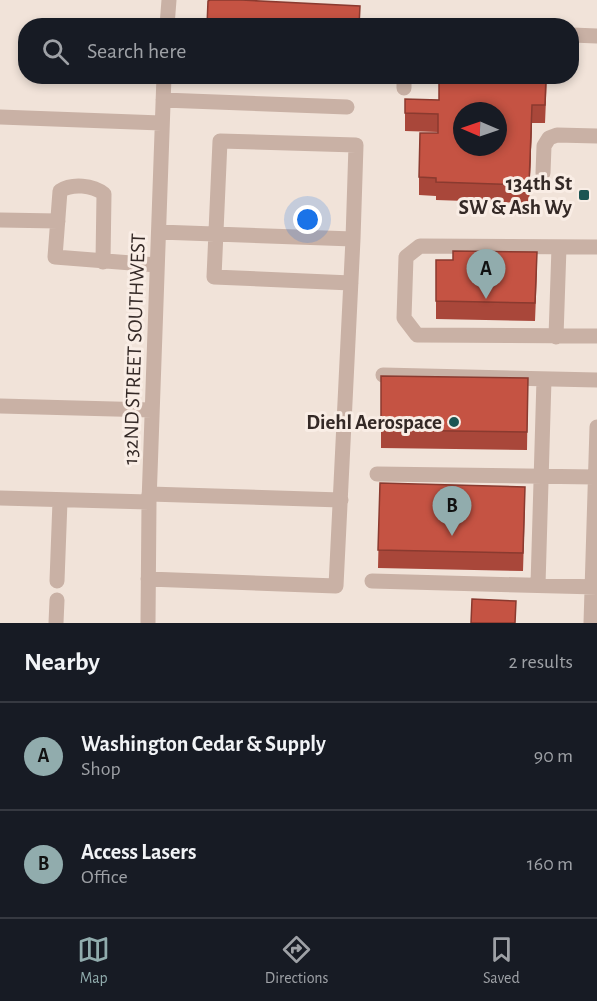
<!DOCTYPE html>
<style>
body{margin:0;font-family:"Alegreya Sans",sans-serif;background:#20242c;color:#f1f3f6}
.compass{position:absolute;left:453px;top:102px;width:54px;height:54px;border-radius:50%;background:#171b24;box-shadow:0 3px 9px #0003;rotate:272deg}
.you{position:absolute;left:308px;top:220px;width:21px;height:21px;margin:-15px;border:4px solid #fff;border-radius:50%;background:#1a73e8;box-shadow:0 0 0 9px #1a73e833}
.badge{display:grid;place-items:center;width:39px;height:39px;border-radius:50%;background:#91acad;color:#111;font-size:20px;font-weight:700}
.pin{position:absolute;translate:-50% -50px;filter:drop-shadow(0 2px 3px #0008)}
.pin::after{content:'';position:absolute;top:32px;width:21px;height:18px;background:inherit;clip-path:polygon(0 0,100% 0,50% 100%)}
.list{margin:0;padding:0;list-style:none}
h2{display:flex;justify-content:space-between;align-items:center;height:78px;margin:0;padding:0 24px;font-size:26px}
h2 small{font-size:20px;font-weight:400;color:#9ea1a6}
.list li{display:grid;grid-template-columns:39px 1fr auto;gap:18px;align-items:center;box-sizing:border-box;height:108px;padding:0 24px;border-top:2px solid #363941}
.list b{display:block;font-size:22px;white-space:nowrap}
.list p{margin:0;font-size:20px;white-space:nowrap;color:#9ea1a6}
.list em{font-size:20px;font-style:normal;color:#9ea1a6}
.icon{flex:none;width:33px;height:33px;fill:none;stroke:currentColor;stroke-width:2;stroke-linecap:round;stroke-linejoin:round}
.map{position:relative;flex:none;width:597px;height:623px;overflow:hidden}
.search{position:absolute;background:#171b24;box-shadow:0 3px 9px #0003;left:18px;right:18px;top:18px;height:66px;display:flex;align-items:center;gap:15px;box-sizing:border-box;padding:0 21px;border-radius:24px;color:#9ea1a6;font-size:22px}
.sheet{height:294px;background:#171b24}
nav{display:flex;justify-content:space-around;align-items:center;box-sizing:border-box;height:84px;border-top:2px solid #363941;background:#171b24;font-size:16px;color:#9ea1a6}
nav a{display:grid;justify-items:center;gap:3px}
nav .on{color:#91acad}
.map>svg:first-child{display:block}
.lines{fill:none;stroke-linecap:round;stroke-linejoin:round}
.minor{stroke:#c9b1a5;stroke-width:15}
.wall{fill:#a9473a}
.shaded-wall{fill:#8a3a2f}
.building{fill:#c55343;stroke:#8a3a2f;stroke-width:1.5;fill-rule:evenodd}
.poi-dot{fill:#1c5553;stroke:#f9ede5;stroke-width:2}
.labels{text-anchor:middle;stroke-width:6;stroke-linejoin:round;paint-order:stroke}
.poi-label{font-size:21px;font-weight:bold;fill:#342926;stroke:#f9ede5;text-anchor:end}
.street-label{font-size:21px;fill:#342926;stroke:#f9ede5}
</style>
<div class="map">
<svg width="597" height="623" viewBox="0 0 597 623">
<rect width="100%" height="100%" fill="#f1e3d9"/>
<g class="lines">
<path class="minor" d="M167,26L169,0
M572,35L597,36
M404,88V76
M163,100L347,107
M0,117L161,123
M543,173L544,146L549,138L557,135L597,136
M0,220L58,221
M159,232L353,239L356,145L220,141L214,277L351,283
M597,247L420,246L406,257L404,318L417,335L597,336
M103,262L104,194C93,185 72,183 60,191L55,257L157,265
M556,337L559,247
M383,375L597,380
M0,406L152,410
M377,474L595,477
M149,494L341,500
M0,498L149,502
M148,579L336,586L353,239
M57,581L60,501
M372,581L597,587
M538,585L544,379
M56,623L57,600
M148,623L149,502L164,76
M591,623L597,427"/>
</g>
<path class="wall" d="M206,76H358V82L206,77Z
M547,76L545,123H532L529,203L436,200V196L419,195V177L438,132L405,131V99L439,100Z
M436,260L537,271L535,321L436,319Z
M528,378L527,450L381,448V430Z
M380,483L525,505L523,571L378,568Z"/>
<path class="shaded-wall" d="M532,105V123L529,203V185Z"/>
<path class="building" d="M210,0H241L360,6L359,26H207L208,1Z
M439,76H546L545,105H532L529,185L436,182V178L419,177L420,133H438V114L405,113V99L439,100ZM462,111H498V147H462Z
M453,251L537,252L535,303L436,301V260H453Z
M381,376L528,378L527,432L381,430Z
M380,483L525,487L523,553L378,550Z
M472,599L516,601L515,623H471Z"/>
<g class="poi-dot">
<rect x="578" y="189" width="12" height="12" rx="3"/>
<circle cx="454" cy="422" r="6"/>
</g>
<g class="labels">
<g class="poi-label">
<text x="572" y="190">134th St<tspan x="572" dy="24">SW &amp; Ash Wy</tspan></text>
<text x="442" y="429">Diehl Aerospace</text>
</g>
<g class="street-label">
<text transform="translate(134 349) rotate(-88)" y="7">132ND STREET SOUTHWEST</text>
</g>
</g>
</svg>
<svg class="compass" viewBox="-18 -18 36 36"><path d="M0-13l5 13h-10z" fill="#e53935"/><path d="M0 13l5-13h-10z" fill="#9ea1a6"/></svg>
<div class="you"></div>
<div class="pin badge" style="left:486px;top:299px">A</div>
<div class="pin badge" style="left:452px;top:536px">B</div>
<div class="search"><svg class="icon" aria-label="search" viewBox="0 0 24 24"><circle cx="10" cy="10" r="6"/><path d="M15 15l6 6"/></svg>Search here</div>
</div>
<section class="sheet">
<h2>Nearby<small>2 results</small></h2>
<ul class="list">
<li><span class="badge">A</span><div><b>Washington Cedar &amp; Supply</b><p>Shop</p></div><em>90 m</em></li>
<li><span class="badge">B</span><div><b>Access Lasers</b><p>Office</p></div><em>160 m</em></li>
</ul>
</section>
<nav>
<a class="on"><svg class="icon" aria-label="map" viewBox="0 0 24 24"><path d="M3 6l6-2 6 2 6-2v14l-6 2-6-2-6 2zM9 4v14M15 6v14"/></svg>Map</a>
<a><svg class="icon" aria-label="directions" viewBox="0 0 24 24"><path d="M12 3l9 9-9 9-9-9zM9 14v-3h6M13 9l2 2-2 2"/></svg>Directions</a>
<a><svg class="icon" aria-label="saved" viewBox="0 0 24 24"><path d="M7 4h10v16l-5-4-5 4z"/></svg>Saved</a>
</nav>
